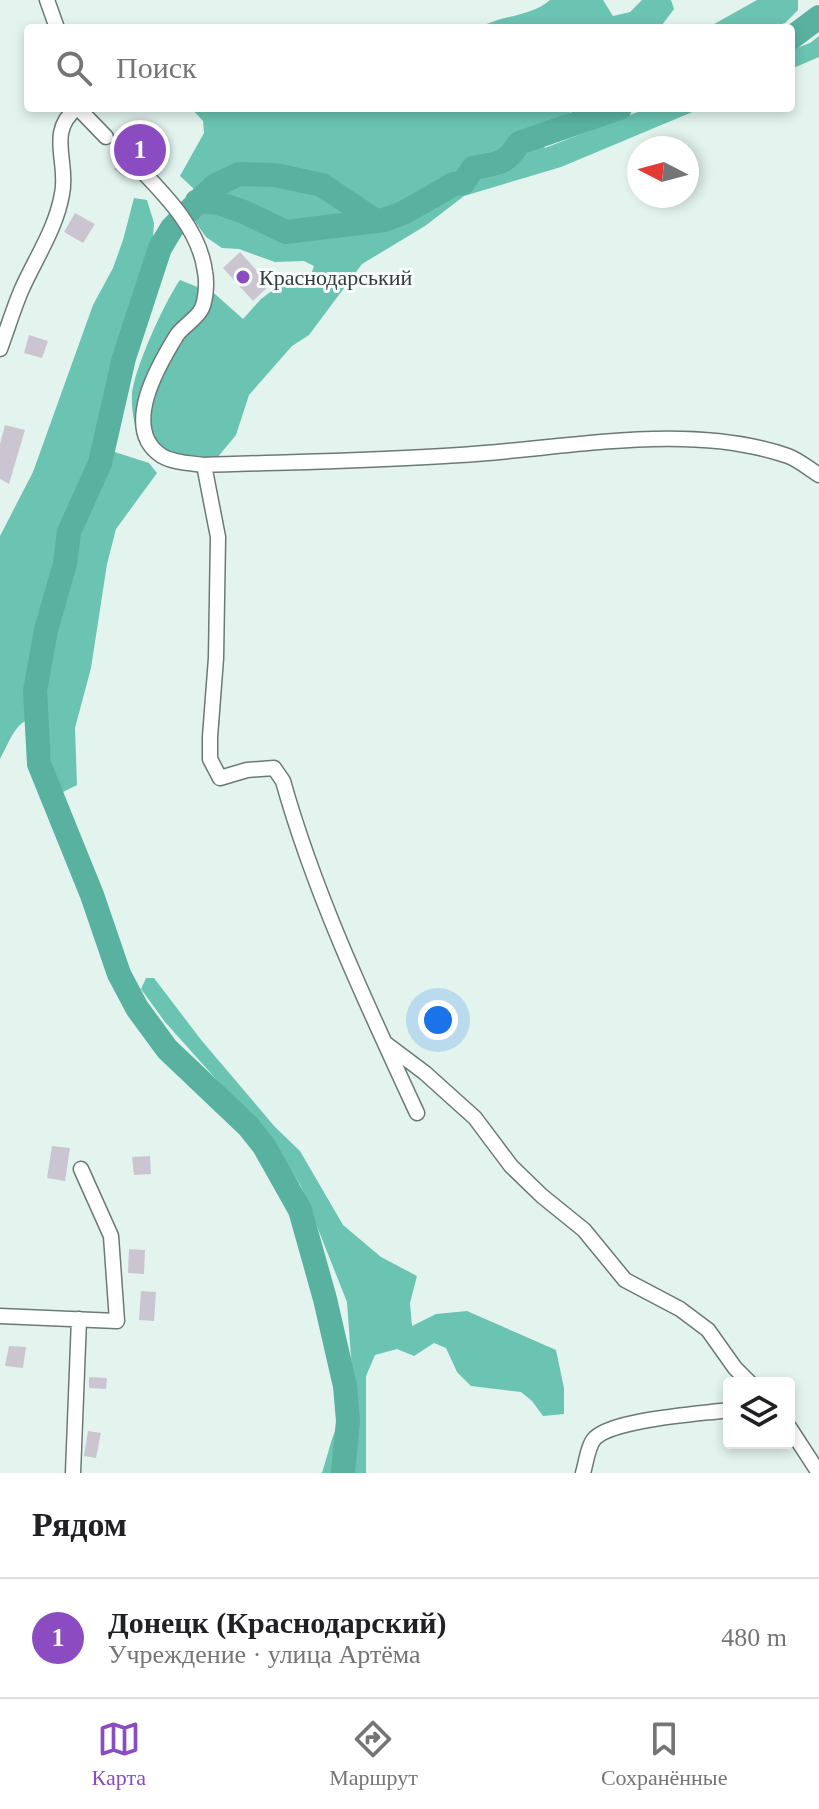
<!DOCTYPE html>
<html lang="ru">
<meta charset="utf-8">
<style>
body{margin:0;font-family:Georgia,serif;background:#f2f2f2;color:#202124}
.controls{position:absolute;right:24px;bottom:24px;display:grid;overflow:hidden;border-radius:8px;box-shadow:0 4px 12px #0003}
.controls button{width:72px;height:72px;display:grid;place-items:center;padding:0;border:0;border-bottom:2px solid #e0e0e0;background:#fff;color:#202124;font:40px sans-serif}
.compass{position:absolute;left:627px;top:136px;width:72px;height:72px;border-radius:50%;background:#fff;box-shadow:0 4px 12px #0003;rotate:276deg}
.you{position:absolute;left:438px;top:1020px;width:28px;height:28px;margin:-20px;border:6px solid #fff;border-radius:50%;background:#1a73e8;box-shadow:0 0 0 12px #1a73e833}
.badge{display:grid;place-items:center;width:52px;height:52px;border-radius:50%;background:#8c4cc1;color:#fff;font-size:26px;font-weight:700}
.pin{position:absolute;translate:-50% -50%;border:4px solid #fff;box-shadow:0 2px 8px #0006}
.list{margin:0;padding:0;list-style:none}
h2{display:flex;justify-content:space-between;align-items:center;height:104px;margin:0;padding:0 32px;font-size:34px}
h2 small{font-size:26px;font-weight:400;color:#757577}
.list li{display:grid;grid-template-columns:52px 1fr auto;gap:24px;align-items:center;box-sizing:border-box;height:120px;padding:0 32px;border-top:2px solid #e0e0e0}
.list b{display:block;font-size:30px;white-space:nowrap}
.list p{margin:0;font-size:26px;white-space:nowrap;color:#757577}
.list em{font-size:26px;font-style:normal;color:#757577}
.icon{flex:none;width:44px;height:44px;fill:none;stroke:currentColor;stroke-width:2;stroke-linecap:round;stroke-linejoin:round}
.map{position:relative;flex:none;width:819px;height:1473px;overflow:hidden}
.search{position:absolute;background:#fff;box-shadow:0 4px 12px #0003;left:24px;right:24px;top:24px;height:88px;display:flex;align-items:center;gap:20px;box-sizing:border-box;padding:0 28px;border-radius:8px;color:#757577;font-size:30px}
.sheet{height:224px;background:#fff}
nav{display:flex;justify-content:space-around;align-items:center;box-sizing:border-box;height:112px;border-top:2px solid #e0e0e0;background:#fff;font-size:22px;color:#757577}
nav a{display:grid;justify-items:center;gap:4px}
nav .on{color:#8c4cc1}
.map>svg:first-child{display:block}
.forest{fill:#6bc3b1;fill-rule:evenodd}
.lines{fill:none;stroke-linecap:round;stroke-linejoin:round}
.river{stroke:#59b2a0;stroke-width:24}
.building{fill:#cbc5d1}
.minor-casing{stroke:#6c7a77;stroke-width:17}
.minor{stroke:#fff;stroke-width:14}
.poi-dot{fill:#8c4cc1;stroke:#f8fefd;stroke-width:3}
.labels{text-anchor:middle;stroke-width:6;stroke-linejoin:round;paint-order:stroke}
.poi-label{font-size:22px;fill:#353b3a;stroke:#f8fefd;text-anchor:start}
</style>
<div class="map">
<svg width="819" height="1473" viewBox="0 0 819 1473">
<rect width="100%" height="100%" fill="#e3f4ef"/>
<path class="forest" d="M550,0H603L613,16L630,12L642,0H671L674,9L662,25L665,28H479C500,15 531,17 550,0Z
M757,0H798V10L785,23L768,28H707Z
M819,36V57L791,69V50L810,43Z
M191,108H579L563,116L537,137L545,148L648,108H702L561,167L464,196L425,226L362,264L309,335L292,346L249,395L236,435L217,458L193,461L138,439C135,425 131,410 132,395C134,369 165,301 180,280L215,294L243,319L261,299L277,287L309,280L314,266L304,261L275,262L239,249L222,248L206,237L196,223L193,188L180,176L204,133L203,121ZM239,174C296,176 330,182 375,221L286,232L244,212L218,203L198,201L214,186Z
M252,178C289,185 327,188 355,216C308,226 297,228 251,211C239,206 229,202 218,194L229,185Z
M134,198L147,200L154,223L152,252L113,360L112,392L99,447L149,463L157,473L116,529L107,564L91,668L75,728L77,785L63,792L53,783L47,723C19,708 11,740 0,759V536L33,472L93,305L113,268L123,240Z
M146,978H154L202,1041L275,1127L300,1151L343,1225L381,1257L417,1276L410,1303L412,1326L436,1314L467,1311L556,1350L564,1388V1414L543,1416L532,1401L521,1392L471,1386L457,1372L446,1348L434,1343L414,1356L397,1349L375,1355L366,1376V1473H322L332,1439L353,1384L347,1302L301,1186L274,1144L165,1022L141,989Z"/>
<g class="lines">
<path class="river" d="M791,38L819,17
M197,201L218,203L244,212L286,232L384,220L403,213L454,184L463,183L473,168C497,163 506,165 519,143L620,108
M343,1473L348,1421L345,1386L325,1299L300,1210L264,1146L248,1126L167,1049L137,1008L119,974L92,895L39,764L35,691L46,630L65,564L69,532L100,463L124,358L160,248L172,228L214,186L239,174L275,175L322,185L376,221"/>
</g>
<path class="building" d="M138,139L149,148L124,177L114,169Z
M75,213L95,224L83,243L64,232Z
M240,252L270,285L253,301L223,268Z
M29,335L48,341L42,358L24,353Z
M5,425L25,430L9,484L0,479V444Z
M52,1146L70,1148L65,1181L47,1178Z
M150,1156L151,1174L134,1175L132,1157Z
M129,1249L145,1250L144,1274L128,1273Z
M141,1291L156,1292L154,1321L139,1320Z
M9,1346L26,1347L23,1368L5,1366Z
M89,1377L107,1378L106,1389L89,1388Z
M88,1431L101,1433L96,1458L84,1456Z"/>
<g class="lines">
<defs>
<path id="minor" d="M47,0L57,28
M78,108L106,137
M141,170C168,198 200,231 205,272C207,281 206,299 202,308C197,319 184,325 177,335C159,364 120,429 162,456C174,463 190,463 204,465L218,537L216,658L210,737V759L220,778L247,770L274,768L283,781C315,895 367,1005 417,1113
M0,349C7,330 13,310 21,291C35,259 56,229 62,194C69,162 46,132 77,108
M204,465C289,462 375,461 460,455C565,449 687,421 788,456C799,460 809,469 819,475
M385,1043L425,1073L475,1118L511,1166L542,1196L584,1230L625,1280L680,1309L708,1330L735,1368L750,1383
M0,1316L117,1321L111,1236L81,1169
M789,1427L819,1473
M73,1473L79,1319
M583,1473C586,1463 588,1445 595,1438C615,1419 699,1414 729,1410"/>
</defs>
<use href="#minor" class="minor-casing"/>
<use href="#minor" class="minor"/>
</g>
<circle class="poi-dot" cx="243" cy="277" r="8"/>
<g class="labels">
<g class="poi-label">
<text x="259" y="285">Краснодарський</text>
</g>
</g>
</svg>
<div class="controls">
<button><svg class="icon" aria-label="layers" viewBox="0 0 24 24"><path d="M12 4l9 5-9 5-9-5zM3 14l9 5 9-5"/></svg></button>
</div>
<svg class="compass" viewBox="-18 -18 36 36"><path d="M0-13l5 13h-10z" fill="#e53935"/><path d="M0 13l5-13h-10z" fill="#757577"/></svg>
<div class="you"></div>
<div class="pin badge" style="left:140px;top:150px">1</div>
<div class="search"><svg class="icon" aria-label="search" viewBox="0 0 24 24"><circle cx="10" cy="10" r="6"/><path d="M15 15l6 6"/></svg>Поиск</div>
</div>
<section class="sheet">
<h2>Рядом<small></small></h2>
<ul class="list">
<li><span class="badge">1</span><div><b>Донецк (Краснодарский)</b><p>Учреждение · улица Артёма</p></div><em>480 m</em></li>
</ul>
</section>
<nav>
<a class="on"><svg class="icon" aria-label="map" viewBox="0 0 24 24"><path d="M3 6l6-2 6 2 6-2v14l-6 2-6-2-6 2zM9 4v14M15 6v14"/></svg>Карта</a>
<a><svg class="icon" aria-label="directions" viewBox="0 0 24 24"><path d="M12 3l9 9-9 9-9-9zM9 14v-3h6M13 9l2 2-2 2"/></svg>Маршрут</a>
<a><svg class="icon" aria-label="saved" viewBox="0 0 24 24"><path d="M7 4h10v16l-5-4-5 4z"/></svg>Сохранённые</a>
</nav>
